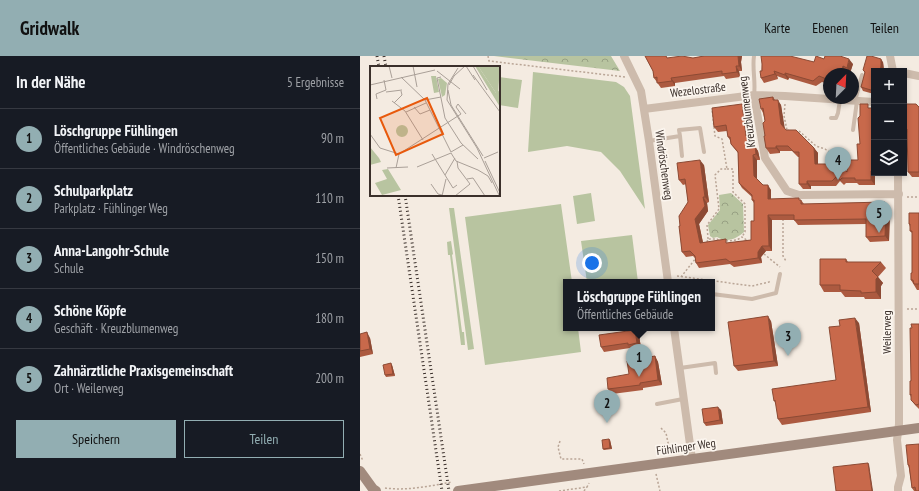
<!DOCTYPE html>
<html lang="de">
<meta charset="utf-8">
<style>
body{margin:0;font-family:"PT Sans Narrow",sans-serif;background:#20242c;color:#f1f3f6}
.controls{position:absolute;right:12px;top:12px;display:grid;overflow:hidden;border-radius:0px;box-shadow:0 2px 6px #0003}
.controls button{width:36px;height:36px;display:grid;place-items:center;padding:0;border:0;border-bottom:1px solid #363941;background:#171b24;color:#f1f3f6;font:20px sans-serif}
.compass{position:absolute;left:463px;top:12px;width:36px;height:36px;border-radius:50%;background:#171b24;box-shadow:0 2px 6px #0003;rotate:24deg}
.you{position:absolute;left:232px;top:207px;width:14px;height:14px;margin:-10px;border:3px solid #fff;border-radius:50%;background:#1a73e8;box-shadow:0 0 0 6px #1a73e833}
.badge{display:grid;place-items:center;width:26px;height:26px;border-radius:50%;background:#92aeb2;color:#111;font-size:13px;font-weight:700}
.pin{position:absolute;translate:-50% -33px;filter:drop-shadow(0 1px 2px #0008)}
.pin::after{content:'';position:absolute;top:21px;width:14px;height:12px;background:inherit;clip-path:polygon(0 0,100% 0,50% 100%)}
.popup{position:absolute;left:203px;top:223px;width:152px;height:52px;box-sizing:border-box;display:grid;place-content:center;border-radius:0px;background:#171b24;filter:drop-shadow(0 1px 3px #0005);font-size:13px;white-space:nowrap;color:#9ea1a6}
.popup b{font-size:15px;color:#f1f3f6}
.popup::after{content:'';position:absolute;left:50%;top:100%;margin-left:-8px;border:8px solid transparent;border-top-color:#171b24}
.list{margin:0;padding:0;list-style:none}
h2{display:flex;justify-content:space-between;align-items:center;height:52px;margin:0;padding:0 16px;font-size:17px}
h2 small{font-size:13px;font-weight:400;color:#9ea1a6}
.list li{display:grid;grid-template-columns:26px 1fr auto;gap:12px;align-items:center;box-sizing:border-box;height:60px;padding:0 16px;border-top:1px solid #363941}
.list b{display:block;font-size:15px;white-space:nowrap}
.list p{margin:0;font-size:13px;white-space:nowrap;color:#9ea1a6}
.list em{font-size:13px;font-style:normal;color:#9ea1a6}
.actions{display:flex;gap:8px;padding:12px 16px}
.actions a{flex:1;padding:9px 0;border:1px solid #92aeb2;border-radius:0px;text-align:center;font-size:14px;color:#92aeb2}
.actions .main{background:#92aeb2;color:#111}
.icon{flex:none;width:22px;height:22px;fill:none;stroke:currentColor;stroke-width:2;stroke-linecap:round;stroke-linejoin:round}
.map{position:relative;flex:none;width:559px;height:435px;overflow:hidden}
header{display:flex;align-items:center;gap:24px;box-sizing:border-box;height:56px;padding:0 20px;background:#92aeb2;color:#111}
header strong{font-size:19px}
nav{display:flex;gap:22px;margin-inline-start:auto;font-size:14px}
main{display:flex}
aside{flex:1;background:#171b24}
.map>svg:first-child{display:block}
.grass{fill:#b8c4a0}
.park{fill:url(#park-crowns)}
.lines{fill:none;stroke-linecap:round;stroke-linejoin:round}
.path{stroke:#b9a596;stroke-width:1.5;stroke-dasharray:2 2;stroke-linecap:butt}
.lane{stroke:#cdbbac;stroke-width:4}
.street{stroke:#cdbbac;stroke-width:8}
.secondary{stroke:#a18a7d;stroke-width:10}
.rail{stroke:#3b302b;stroke-width:3;stroke-dasharray:1 3;stroke-linecap:butt}
.wall{fill:#ac5a40}
.shaded-wall{fill:#8c4a34}
.building{fill:#c8694b;stroke:#8c4a34}
.labels{text-anchor:middle;stroke-width:3.5;stroke-linejoin:round;paint-order:stroke}
.street-label{font-size:12px;fill:#3b302b;stroke:#fbf5ee}
.inset-road{fill:none;stroke:#aaa098;stroke-width:1}
.view{fill:#e8590c;fill-opacity:0.15;stroke:#e8590c;stroke-width:2}
.inset-edge{fill:none;stroke:#3b302b;stroke-width:2}
</style>
<header>
<strong>Gridwalk</strong>
<nav><a>Karte</a><a>Ebenen</a><a>Teilen</a></nav>
</header>
<main>
<aside>
<h2>In der Nähe<small>5 Ergebnisse</small></h2>
<ul class="list">
<li><span class="badge">1</span><div><b>Löschgruppe Fühlingen</b><p>Öffentliches Gebäude · Windröschenweg</p></div><em>90 m</em></li>
<li><span class="badge">2</span><div><b>Schulparkplatz</b><p>Parkplatz · Fühlinger Weg</p></div><em>110 m</em></li>
<li><span class="badge">3</span><div><b>Anna-Langohr-Schule</b><p>Schule</p></div><em>150 m</em></li>
<li><span class="badge">4</span><div><b>Schöne Köpfe</b><p>Geschäft · Kreuzblumenweg</p></div><em>180 m</em></li>
<li><span class="badge">5</span><div><b>Zahnärztliche Praxisgemeinschaft</b><p>Ort · Weilerweg</p></div><em>200 m</em></li>
</ul>
<div class="actions"><a class="main">Speichern</a><a>Teilen</a></div>
</aside>
<div class="map">
<svg width="559" height="435" viewBox="0 0 559 435">
<defs>
<pattern id="park-crowns" width="20" height="18" patternUnits="userSpaceOnUse"><rect width="20" height="18" fill="#b8c4a0"/><path d="M2 6a3 3 0 1 1 6 0M12 15a3 3 0 1 1 6 0" fill="none" stroke="#97a083"/></pattern>
</defs>
<rect width="100%" height="100%" fill="#f4ebe1"/>
<path class="grass" d="M173,16L256,26L264,31L270,40L285,153L260,115L241,96L207,90L168,96Z
M139,21L162,24L158,52L139,49Z
M231,137L235,165L217,168L213,140Z
M201,148L212,226H206V272H218L221,296L125,309L105,161Z
M89,152H94L114,293L108,294Z
M272,179L278,226H227L221,185Z
M91,185L93,198L92,199L102,276H104L105,289H101L90,199H88L87,186Z"/>
<path class="park" d="M134,0H251L260,15Z
M371,137L383,148L384,176C376,183 367,187 357,181L353,182L350,180L348,169L360,154L359,139Z"/>
<g class="lines">
<path class="path" d="M128,0L129,5L265,21
M425,48L424,60L427,74H429
M435,75H439L456,90L465,93L480,103H490L483,93
M367,113H373V136L385,148V176L382,181
M547,141H559
M423,163V200L426,205
M348,183L347,169L359,153L355,119L361,113H367L362,83L355,80L352,53
M366,185L377,184L382,181L388,185
M347,186L348,183H357L360,185
M404,198L420,211
M317,220L392,230L409,226L411,224
M321,221L336,202
M547,253H559
M301,372L306,377L310,396
M200,385L198,391L201,403H222L224,408
M0,398L3,405
M296,418L300,435
M25,432C47,435 70,430 92,426
M199,435L227,431L229,427
M224,435L227,431"/>
<path class="lane" d="M394,0C392,13 396,26 394,39
M495,45L502,19
M471,62H476L478,57L480,44
M493,74L497,45
M320,80L322,100
M289,85L320,80L319,74L340,72L344,96
M352,238L392,243L416,237L420,218
M320,312L355,307L356,317
M297,348L323,343"/>
<path class="street" d="M264,0L281,35L289,85L308,226
M530,0L533,15
M544,17L559,20
M394,39L405,102L427,135L439,139L539,138
M284,53L394,39L425,40L514,46
M538,117L539,341V368L537,384L541,420L538,431V435
M314,272L332,403"/>
<path class="secondary" d="M0,415L13,433L16,435
M98,435L559,372"/>
<path class="rail" d="M17,0L19,11
M24,0L26,11
M38,139L82,435
M45,139L89,435"/>
</g>
<path class="wall" d="M285,0H306L307,2H333L344,0H382L381,6L382,15H379L380,21L366,23L364,20L315,27V30L301,32L294,22L293,15Z
M464,3L493,8L490,17L486,15L469,18V28L462,26L456,30L429,22L428,24L417,20L418,23L404,27L401,22L402,8L454,6Z
M523,6L524,14L514,15V38L503,35L501,31L505,17L503,14Z
M413,41L415,44L421,49L424,72L426,74L454,92L458,97V108L487,116L498,104L500,88L511,52H514V117H524V120H515V129H499L497,127H486L484,129L480,125L476,130H451V133H443L439,128V101H438L432,95H420V97L410,98L406,92L405,65L403,57L401,53Z
M544,48L559,51V121H552L548,116V77L545,73Z
M385,53L389,84L398,95L400,104H397V124L403,129L411,134V143L441,144L444,148L529,151L530,154L529,185L510,186L506,181V168L438,169L434,164H412V195H406L401,201L402,207L374,211L370,208L339,212L336,207L335,202L333,200L326,201L322,196L320,170L328,146L326,128L323,129L319,124L344,109L349,146L347,147L348,155L339,168L343,186L368,187L391,184L394,165V147L392,144V141L382,132L379,127L378,97L371,88L370,84L368,81L367,75L358,76L354,71Z
M559,157V234H557L551,224L552,217V177L550,175V171L549,168Z
M486,203L488,206H521L526,212L518,221L523,227L521,230V243H505L504,241H485L481,236H464L460,229Z
M411,265L418,310L378,315L374,310Z
M499,267L511,356L422,369L418,363L416,348L414,345L476,324Z
M559,268V353L555,349L551,344V341L550,339L551,325L552,272Z
M275,274L279,279L281,292L271,294L270,292L244,296L241,291Z
M0,278L10,282L13,298L0,301Z
M295,300L298,306L302,329L283,332V334L252,338L248,333Z
M32,309L35,320L26,321L25,319Z
M361,354L363,368L346,370L344,367Z
M249,383L250,384L252,393L244,394L243,393Z
M559,388V435H554L552,432L549,412L548,409Z"/>
<path class="shaded-wall" d="M378,0H382L381,6L382,15L379,10Z
M489,3L493,8L490,17L487,12Z
M521,3L523,6L524,15H520Z
M376,10L379,15L380,21L377,16Z
M483,10L486,15V18H481Z
M414,15L417,20L418,23L415,18Z
M425,17L429,22L428,24L425,19Z
M311,22L315,27V30L312,25Z
M418,44L421,49L425,73L421,68Z
M382,48L385,53L389,85L386,80Z
M395,90L398,95L400,104L396,98Z
M416,90L420,95V97L416,92Z
M454,92L458,97V113L455,108Z
M393,99L397,104V125L394,120Z
M340,104L344,109L349,146L345,141Z
M511,115L515,120V129L511,124Z
M447,125L451,130V133L447,128Z
M408,129L411,134V148L408,143Z
M343,141L347,147L348,155L339,168L344,192L340,187L335,163Z
M525,146L529,151L530,154L529,185L525,180Z
M408,159L412,164V195L409,190Z
M402,190L406,195L401,201L402,207L398,202V196Z
M518,221L523,227L521,230V243L516,236V223Z
M408,260L411,265L418,310L414,305Z
M495,262L499,267L511,356L508,351Z
M275,274L279,279L281,292L277,287Z
M7,276L10,282L13,298L10,293Z
M295,300L298,306L302,329L298,324Z
M31,307L32,309L35,320L33,318Z
M358,351L361,354L363,368L360,364Z
M249,383L250,384L252,393L250,392Z
M508,407L509,408L513,435H512Z"/>
<path class="building" d="M285,0H306L307,2L322,0L333,2L344,0H378L379,10H376L377,16L362,18V15L311,22L312,25L297,27V21L294,22L293,15Z
M401,0H430L454,6L456,0L464,3L465,0H480L489,3L487,12L483,10L481,18H469V24L459,20L453,25L425,17V19L414,15L415,18L401,22L400,15H402V8Z
M507,0H511L521,3V10L520,15H514V35L501,31L505,16L503,14Z
M413,41V44H418L421,68L426,74H436L454,92L455,108H475L477,106L487,116V104H498L497,88H500L498,62L500,60V48H508V52H514V115H511V124H495V122H482L480,124L477,120L472,125H447V128H439V96H434L428,90H416V92H406L404,80H405L403,67L405,65L403,52L401,53L399,43Z
M382,48L386,80L395,90L396,98L393,99L394,120L403,129H408V143L439,142V144H441V148L525,146L526,149L525,180L506,181V163L434,164V159H408L409,190H402L398,196V202L370,206L366,203L336,207L335,200L330,195L322,196L319,170H320L319,160L328,146L325,123L319,124L317,107L340,104L345,141H343L345,150L335,163L340,187L366,183V187L391,184V165H394V144H392V139L379,127L378,96L371,88L370,81H368L366,69L354,71L352,52Z
M544,48H556L559,51V116H548L547,73H545Z
M549,157H559V228H554L553,224H551V217H552V175H550V168H549Z
M460,203H486V206H521L512,215L518,221L516,223V236L501,237V235L480,234V229H460Z
M408,260L414,305L374,310L368,266Z
M495,262L508,351L418,363L415,344L414,345L412,333L476,324L469,271L480,270L479,264Z
M551,268H559V348L556,349L551,344V338L550,339V325H551L550,272H552Z
M275,274L277,287L268,289V287L241,291L239,279Z
M7,276L10,293L0,295V278Z
M295,300L298,324L280,327V329L248,333L247,322L269,318L267,305Z
M31,307L33,318L25,319L23,309Z
M358,351L360,364L344,367L342,353Z
M249,383L250,392L243,393L242,384Z
M559,388V435H556L555,431L552,432L549,409H548L546,389Z
M508,407L512,435H476L473,411Z"/>
<g class="labels">
<g class="street-label">
<text transform="translate(338 34) rotate(-7)" y="4">Wezelostraße</text>
<text transform="translate(387 56) rotate(-97)" y="4">Kreuzblumenweg</text>
<text transform="translate(304 109) rotate(82)" y="4">Windröschenweg</text>
<text transform="translate(527 276) rotate(-90)" y="4">Weilerweg</text>
<text transform="translate(326 391) rotate(-8)" y="4">Fühlinger Weg</text>
</g>
</g>
<g transform="translate(10 10)">
<rect width="130" height="130" fill="#f4ebe1"/>
<path d="M105,0H108L126,27L130,24V41ZM71,12L77,17L75,29L72,31L68,13ZM26 65a6 6 0 1 1 12 0a6 6 0 1 1-12 0Z" fill="#b8c4a0"/>
<path d="M18,103L31,124L12,129L5,117L17,113L12,104Z" fill="#b8c4a0"/>
<path d="M61,10H66L69,26L64,27ZM0,81L9,92L11,96L0,99Z" fill="#b8c4a0"/>
<path d="M108,0H130L128,28L126,27Z" fill="#b8c4a0"/>
<path class="inset-road" d="M19,0L22,12M43,0L47,21M96,0L105,14M103,0L117,24M88,2L78,18L77,34L107,82L129,129M67,5L90,23M103,9L130,46M31,11L55,34L81,86L93,79M71,11L67,12L75,52L91,77L108,93M0,19L65,4M79,19L84,10L95,0M78,24L81,39L113,90M16,26L32,24M7,33L6,28L16,24L14,14M55,34L71,31M22,35L35,45L53,74M24,37L32,29L31,25M44,41L50,48L60,44M36,46L56,37M91,48L86,41L88,38L96,48M0,68L10,82L29,88M29,88L91,48M62,88L83,122L87,119M114,92L128,86M115,95L130,127M47,101L81,87L86,95L108,104L118,110L122,117M17,102L38,101M26,102L29,88M75,109L85,92M97,113L103,112L115,130M61,118L68,128L72,129M72,130L76,113M85,130L100,118L88,102L87,95"/>
<path class="view" d="M57,32L73,68L26,89L10,52Z"/>
<rect width="130" height="130" class="inset-edge"/>
</g>
</svg>
<div class="controls">
<button>+</button>
<button>−</button>
<button><svg class="icon" aria-label="layers" viewBox="0 0 24 24"><path d="M12 4l9 5-9 5-9-5zM3 14l9 5 9-5"/></svg></button>
</div>
<svg class="compass" viewBox="-18 -18 36 36"><path d="M0-13l5 13h-10z" fill="#e53935"/><path d="M0 13l5-13h-10z" fill="#9ea1a6"/></svg>
<div class="you"></div>
<div class="pin badge" style="left:279px;top:321px">1</div>
<div class="popup"><b>Löschgruppe Fühlingen</b>Öffentliches Gebäude</div>
<div class="pin badge" style="left:247px;top:367px">2</div>
<div class="pin badge" style="left:428px;top:300px">3</div>
<div class="pin badge" style="left:478px;top:124px">4</div>
<div class="pin badge" style="left:519px;top:177px">5</div>
</div>
</main>
